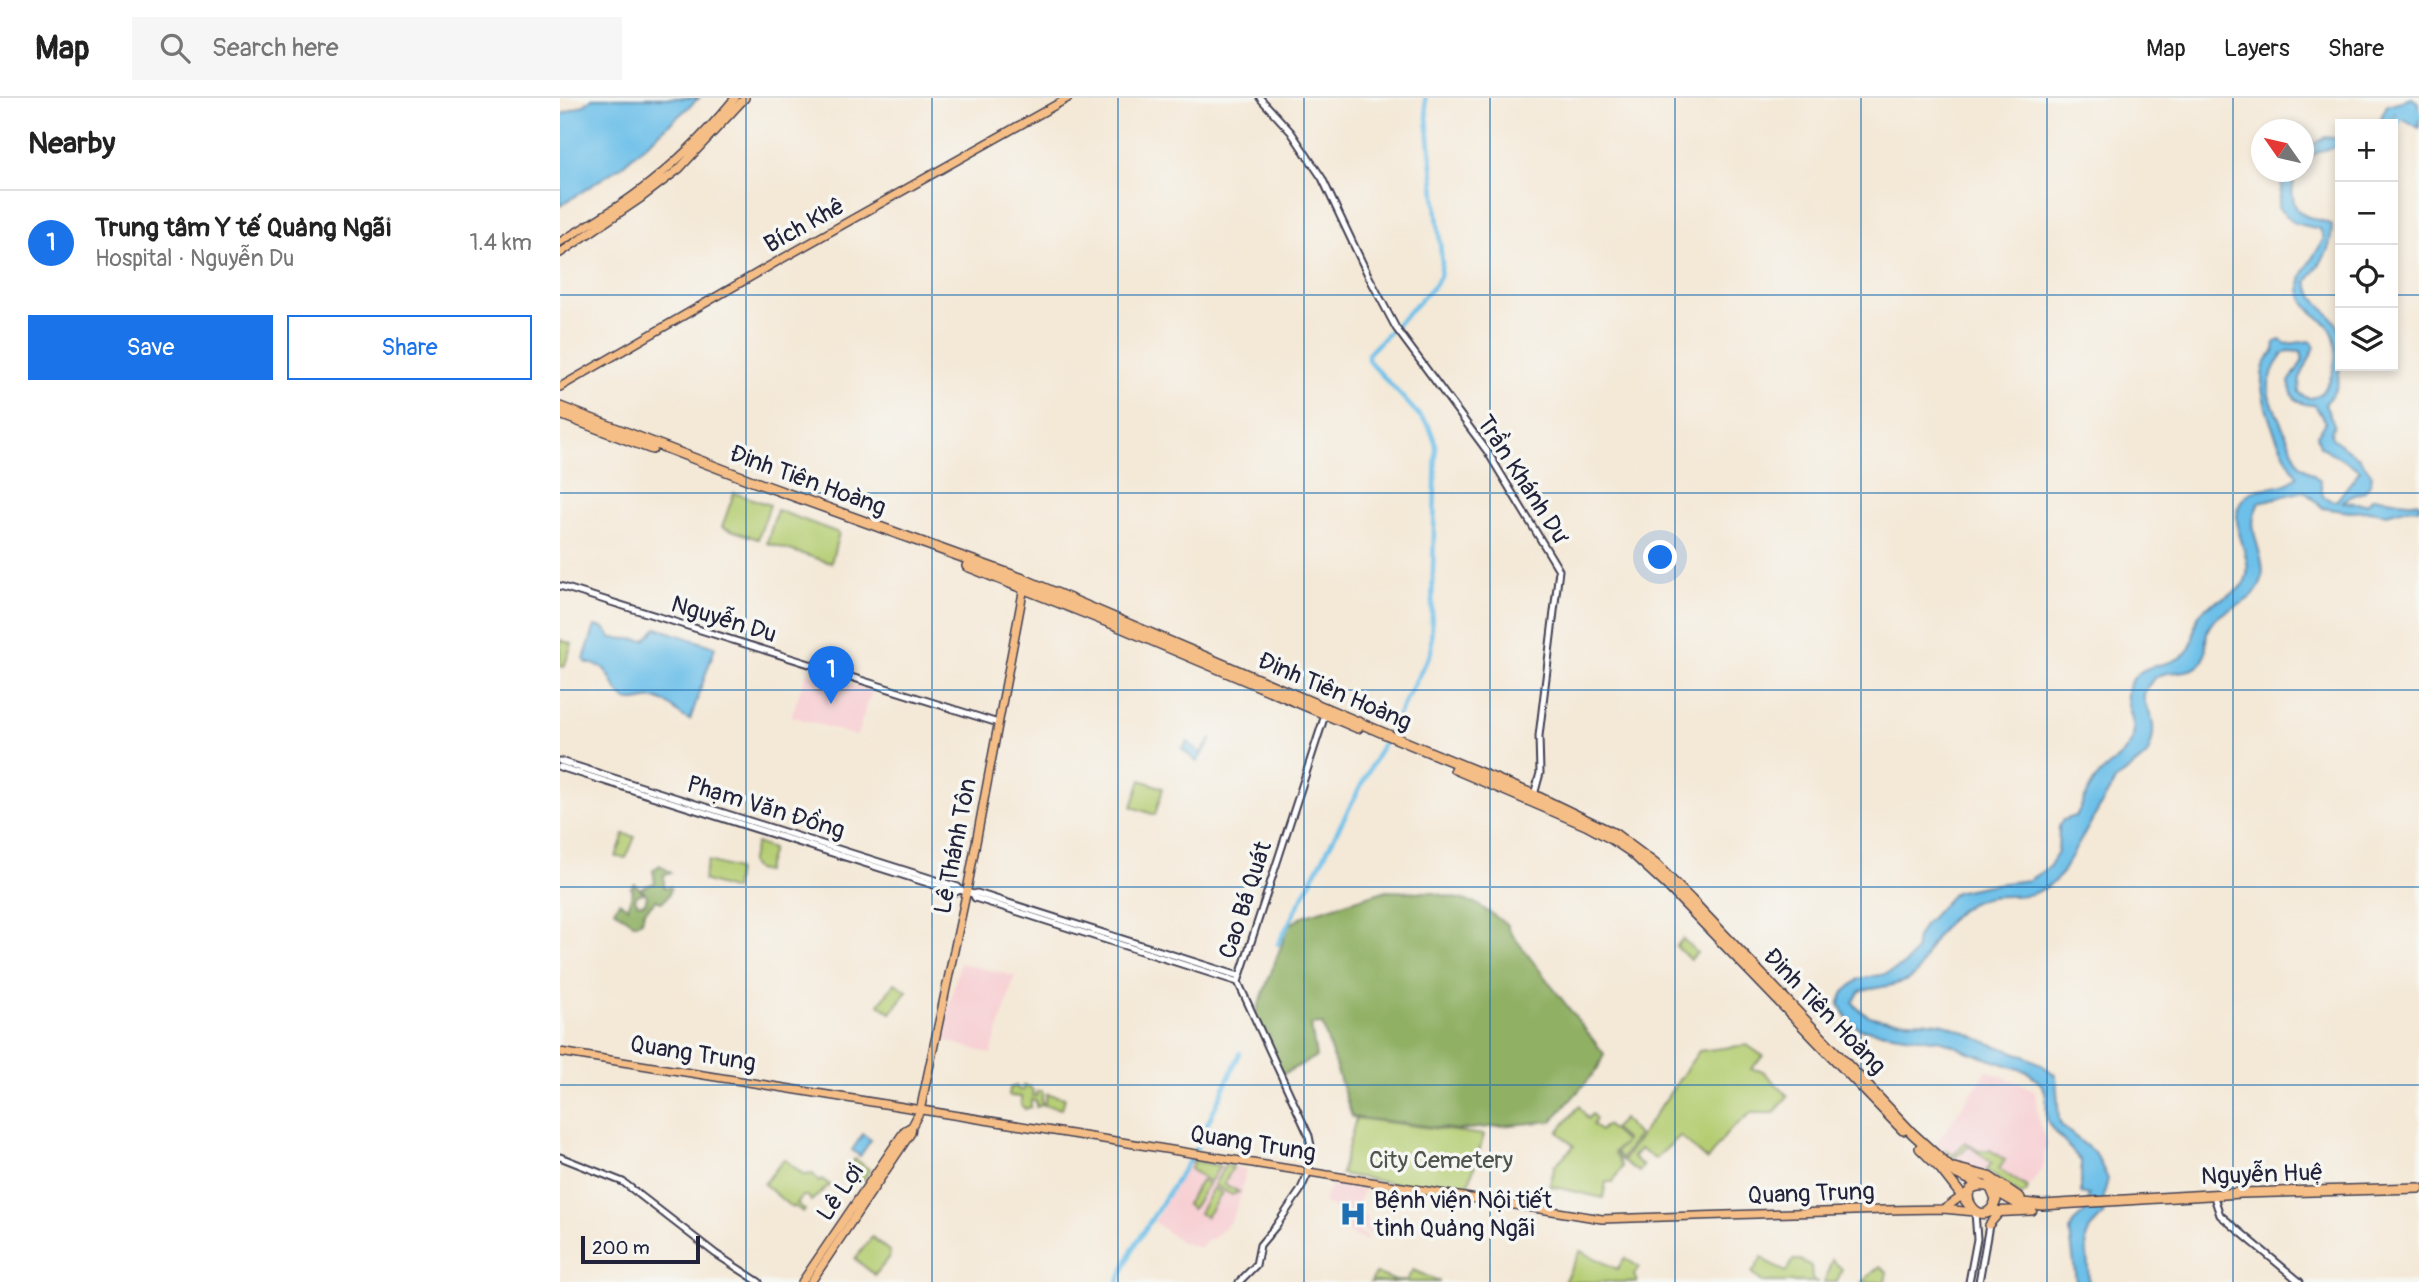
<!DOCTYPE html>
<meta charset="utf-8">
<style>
body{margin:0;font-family:Pangolin,sans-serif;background:#f6f6f6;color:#222}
.controls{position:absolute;right:21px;top:21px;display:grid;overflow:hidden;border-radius:0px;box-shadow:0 4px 10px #0003}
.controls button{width:63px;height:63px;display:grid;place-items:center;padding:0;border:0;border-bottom:2px solid #e0e0e0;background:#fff;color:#222;font:35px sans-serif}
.compass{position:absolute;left:1691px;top:21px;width:63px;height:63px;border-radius:50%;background:#fff;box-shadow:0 4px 10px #0003;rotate:304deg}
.scale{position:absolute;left:21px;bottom:18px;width:119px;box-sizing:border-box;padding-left:7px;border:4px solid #22223b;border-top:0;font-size:19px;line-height:24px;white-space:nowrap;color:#22223b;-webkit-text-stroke:5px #f6f6f2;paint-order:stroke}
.you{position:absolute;left:1101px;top:460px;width:24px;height:24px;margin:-18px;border:5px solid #fff;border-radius:50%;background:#1a73e8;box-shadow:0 0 0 10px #1a73e833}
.badge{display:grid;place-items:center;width:46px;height:46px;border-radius:50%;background:#1a73e8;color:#fff;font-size:23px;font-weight:700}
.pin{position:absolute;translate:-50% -58px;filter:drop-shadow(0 2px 4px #0008)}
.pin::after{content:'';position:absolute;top:37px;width:24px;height:21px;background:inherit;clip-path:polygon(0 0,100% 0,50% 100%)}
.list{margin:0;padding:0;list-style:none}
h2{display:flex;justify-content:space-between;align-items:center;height:91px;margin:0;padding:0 28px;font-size:30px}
h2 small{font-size:23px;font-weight:400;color:#767676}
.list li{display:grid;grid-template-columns:46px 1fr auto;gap:21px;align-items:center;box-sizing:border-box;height:105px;padding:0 28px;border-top:2px solid #e0e0e0}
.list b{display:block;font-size:26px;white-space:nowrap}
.list p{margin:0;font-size:23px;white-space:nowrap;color:#767676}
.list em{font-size:23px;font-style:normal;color:#767676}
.actions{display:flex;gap:14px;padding:21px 28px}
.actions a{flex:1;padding:16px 0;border:2px solid #1a73e8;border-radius:0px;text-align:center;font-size:24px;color:#1a73e8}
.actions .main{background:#1a73e8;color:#fff}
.icon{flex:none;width:38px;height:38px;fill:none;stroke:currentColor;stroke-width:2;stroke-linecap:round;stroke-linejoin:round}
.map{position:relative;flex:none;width:1859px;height:1184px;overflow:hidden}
header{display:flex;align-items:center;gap:42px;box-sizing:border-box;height:98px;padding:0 35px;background:#fff;border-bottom:2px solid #e0e0e0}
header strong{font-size:33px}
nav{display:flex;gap:38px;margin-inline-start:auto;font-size:24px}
.search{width:490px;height:63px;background:#f6f6f6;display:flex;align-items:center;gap:18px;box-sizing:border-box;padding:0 24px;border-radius:0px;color:#767676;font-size:26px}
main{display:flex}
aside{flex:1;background:#fff}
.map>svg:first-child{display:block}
.built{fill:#f7cfd3}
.green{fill:#b5cd72;stroke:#6c7856;stroke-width:2}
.forest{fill:#90b064;stroke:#596950;stroke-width:2}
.water{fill:#6dc0e9;stroke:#487192;stroke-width:2;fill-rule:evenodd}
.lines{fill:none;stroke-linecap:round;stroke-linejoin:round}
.canal{stroke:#6dc0e9;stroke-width:4.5}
.river{stroke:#6dc0e9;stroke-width:7}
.minor-casing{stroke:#424052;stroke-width:9}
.major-casing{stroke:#424052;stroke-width:10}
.highway-casing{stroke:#424052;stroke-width:12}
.minor{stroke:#fff;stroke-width:5}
.major{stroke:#f6be87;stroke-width:7}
.highway{stroke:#f6be87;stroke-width:9}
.grid{fill:none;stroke:#1f6fb2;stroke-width:2;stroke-opacity:0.55}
.labels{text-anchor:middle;stroke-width:7;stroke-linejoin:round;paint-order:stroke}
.street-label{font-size:24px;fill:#22223b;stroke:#f6f6f2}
.park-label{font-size:24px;fill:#4e554c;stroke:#f6f6f2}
.poi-label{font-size:24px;fill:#22223b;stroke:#f6f6f2;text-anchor:start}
</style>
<header>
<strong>Map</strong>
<div class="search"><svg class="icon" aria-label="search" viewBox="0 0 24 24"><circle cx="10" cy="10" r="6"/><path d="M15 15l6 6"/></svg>Search here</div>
<nav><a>Map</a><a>Layers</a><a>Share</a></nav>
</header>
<main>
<aside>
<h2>Nearby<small></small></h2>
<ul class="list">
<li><span class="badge">1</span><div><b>Trung tâm Y tế Quảng Ngãi</b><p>Hospital · Nguyễn Du</p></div><em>1.4 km</em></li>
</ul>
<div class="actions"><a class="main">Save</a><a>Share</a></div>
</aside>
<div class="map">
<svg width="1859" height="1184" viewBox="0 0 1859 1184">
<rect width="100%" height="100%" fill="#f6f6f2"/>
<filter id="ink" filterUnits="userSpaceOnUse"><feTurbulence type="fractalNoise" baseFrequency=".0143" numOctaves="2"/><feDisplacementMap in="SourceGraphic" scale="14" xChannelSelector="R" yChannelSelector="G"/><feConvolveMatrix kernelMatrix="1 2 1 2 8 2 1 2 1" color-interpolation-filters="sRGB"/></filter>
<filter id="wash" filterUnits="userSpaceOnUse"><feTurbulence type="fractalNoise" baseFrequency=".00686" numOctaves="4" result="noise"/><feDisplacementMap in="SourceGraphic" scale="28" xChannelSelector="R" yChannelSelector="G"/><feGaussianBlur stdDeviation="1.57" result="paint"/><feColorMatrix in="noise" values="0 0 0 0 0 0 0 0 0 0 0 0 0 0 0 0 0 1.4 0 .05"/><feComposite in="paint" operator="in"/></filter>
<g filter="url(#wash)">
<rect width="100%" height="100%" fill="#f4e8d6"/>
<path class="built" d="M247,574L312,593L300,627L302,628L296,638L231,618Z
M400,865L455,878L431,956L380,941Z
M1427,973L1462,986L1475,994L1479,1026L1488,1047L1485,1052L1484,1068L1468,1090L1434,1068L1436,1065L1406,1044L1394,1058L1376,1046Z
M1409,1048L1433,1066L1424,1074L1404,1070L1391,1061Z
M630,1062L686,1071L681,1098L671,1123L652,1142L649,1140L640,1150L621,1144L594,1124Z
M771,1087L804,1091L795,1114L808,1120L805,1126L814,1131L811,1136L800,1131L799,1134L808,1139L806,1143L784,1133L791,1118L763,1105Z"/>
<path class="green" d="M174,395L210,407L198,441L162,429Z
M217,412L279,435L271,465L207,445Z
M0,542L12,546L4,569L0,568Z
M581,682L603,690L595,717L572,709Z
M64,736L75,739L66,760L56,759Z
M196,745L212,751L205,774L196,772L190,765Z
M148,763L177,771L174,792L143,782Z
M1123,841L1137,855L1130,862L1116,848Z
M335,885L347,893L331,915L319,906Z
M1187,947L1203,958L1191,971L1203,973L1228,998L1214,1015H1191L1169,1033L1147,1062L1120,1038L1095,1061L1080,1051L1073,1059L1083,1068L1079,1074L1063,1063L1139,953Z
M456,988L459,992H464L463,988L470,989L473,993V998H476L477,993H482V1007L476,1009V1003L471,1002V1009L465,1011L461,1007L462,999L449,998L450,990Z
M487,996L505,1000L502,1011L484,1007Z
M1019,1008L1028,1021L1032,1016L1036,1021L1033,1027L1040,1033L1046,1027L1065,1044L1066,1042L1053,1031L1063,1021L1078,1037L1061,1062L1056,1054L1064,1045L1054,1054L1062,1069L1053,1084H1046L1043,1100L990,1088L995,1067L1014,1048L998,1034Z
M796,1020L924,1037L905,1098L781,1076Z
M1405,1044L1419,1053L1430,1052L1445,1062L1439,1071L1468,1090L1466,1095L1461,1097L1426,1072L1432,1065L1409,1048L1393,1061L1389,1060L1386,1052L1394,1057Z
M224,1061L244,1077L253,1076L259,1084L262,1081L270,1087L251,1103L248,1098H243L237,1105L245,1112L243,1114L234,1108L232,1110L204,1086Z
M295,1061L310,1072L301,1084L286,1073Z
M630,1062L660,1068L650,1084L630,1071L633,1066Z
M665,1067L673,1069L664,1086L679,1094L672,1097L654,1087Z
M642,1082L648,1086L632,1111L626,1106Z
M653,1090L662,1095L646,1119L639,1115Z
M312,1139L330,1154L329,1160L315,1177L295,1161Z
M1020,1153L1057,1171L1065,1160L1079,1169L1074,1177L1077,1184H1004Z
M1202,1159L1209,1166L1226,1174L1233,1162H1240L1251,1168L1252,1181L1257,1184H1202L1192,1175Z
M1272,1162L1282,1171L1277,1184H1264Z
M1320,1168L1327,1174L1325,1184H1302Z
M853,1172L880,1184H811L816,1175L836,1183H846Z"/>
<path class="forest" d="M100,767L111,775L104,777V789H111C110,796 108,801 101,804L96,802L84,814L82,823L75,826L54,812L59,804L68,809L73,793L71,790L75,786L83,795L77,797L75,801L78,806L85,805L87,798L81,790L95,785L93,772Z
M824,793L870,794L915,805L948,827V831L1044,956L1037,972L992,1023L898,1032L792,1019L762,926L751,927L756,959L721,977L695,917L729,827L746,817Z"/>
<path class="water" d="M32,0H139L63,67L0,108V17L26,6Z
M1852,0L1859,5V30L1835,16L1832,26H1818L1827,7Z
M1765,39L1780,41V49C1765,50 1753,54 1744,66V52Z
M1727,74H1739C1730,87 1729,111 1746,118C1755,122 1763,122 1772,127C1771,157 1762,161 1747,184C1753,206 1767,210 1778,228C1784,239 1780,275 1777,288C1775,294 1770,300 1765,306L1774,326L1771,335L1772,340L1799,360L1812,377C1809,401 1795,392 1783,404L1807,406L1813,400C1829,399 1843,406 1859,404V411L1848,410L1827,416L1809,413L1790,414L1763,410L1744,393L1700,404C1679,434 1715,461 1698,491C1687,508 1663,510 1651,526C1641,538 1652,560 1637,569C1623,578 1603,570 1592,583C1576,601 1587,605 1592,622C1595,632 1592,649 1586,658L1555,683L1500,778C1464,813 1445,787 1410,806C1394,814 1378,835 1369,850C1364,860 1362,871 1353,879C1342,887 1315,890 1300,893L1293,904C1307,931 1359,919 1384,926C1401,931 1417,941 1434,947C1456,955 1478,961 1496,978L1499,1022L1502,1028L1536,1056L1548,1081L1544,1096L1543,1117L1530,1131L1526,1141L1529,1184H1516L1510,1133L1513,1125L1525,1114L1529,1097L1521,1095V1063L1490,1028L1487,1022L1486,995L1481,986L1468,974L1411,955L1378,941L1372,942L1300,931L1289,923L1279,906L1284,894L1299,881L1326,876L1344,867L1355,854L1357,840L1364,827L1395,794L1428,787L1469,782L1489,769L1498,754L1499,728L1503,722L1516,718C1523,706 1527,692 1536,681C1547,666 1565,660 1572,642C1580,621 1556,601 1573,581C1587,563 1609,570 1625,556C1638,545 1630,525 1642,513C1654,500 1676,500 1685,483C1697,460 1663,425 1684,400C1696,385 1725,394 1737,378C1720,352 1683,277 1714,254L1715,244L1720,242L1727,246L1750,243L1755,249L1740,280L1739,294C1745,301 1751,302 1758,297C1774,286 1781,249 1771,232C1762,217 1741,214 1740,189C1740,172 1758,155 1764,140L1760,131L1734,125L1718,110L1722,86ZM1728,253L1741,254L1743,262L1729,284C1732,302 1738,307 1755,307L1765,324L1757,338L1760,348L1800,372L1777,402L1772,403L1763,398L1760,382L1739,366L1709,298V285L1715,268L1723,256Z
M35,528L44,530L52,540L85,542L97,530L155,549L130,622C117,618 112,605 98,601C86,598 75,607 65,601C54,594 52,577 42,569C38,567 30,566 25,564L24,561Z
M652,641L637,664L622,651L628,644L640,655Z
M303,1036L311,1042L300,1058L292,1052Z"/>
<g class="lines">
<path class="canal" d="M718,846L871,554L876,347L869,328L808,262V256L873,189L880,179L882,164L865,0
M636,1051L680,955
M558,1184L573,1150L630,1061"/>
<path class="river" d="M1833,32L1840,19L1853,13L1859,17"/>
</g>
</g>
<g filter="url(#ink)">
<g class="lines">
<defs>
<path id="minor" d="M700,0L731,34L762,80L808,177L836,230L927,353L999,472L979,638L980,675L974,697
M0,488L438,625
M0,663L398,789L400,792L413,796L415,800L678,884
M0,669L396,794L400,792
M413,796L417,795L679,878
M0,1059L63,1084L156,1156L199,1184
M1655,1102L1660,1117L1740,1184
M679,1184L696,1167L700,1147L716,1128L740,1093L749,1073L751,1048L749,1038L678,884L765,617
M1409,1184L1417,1141L1415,1114
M1419,1184L1429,1127"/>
<path id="major" d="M0,144C26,128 53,113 78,94C115,67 146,35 175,0
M0,155L81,100L119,71L185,0
M0,289L218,163L508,0
M0,954L1042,1121L1324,1112L1383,1111L1415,1114
M1384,1111L1406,1095
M1429,1127L1441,1113
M242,1184L345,1032L352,1028
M251,1184L351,1035L352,1028L360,1013L408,787L464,489"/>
<path id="highway" d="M0,309L195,384L463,481L821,634L974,697L1055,736L1095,766L1131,802L1352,1035L1397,1076L1422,1087
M0,316L92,351
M407,468L558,528L798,630
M895,671L1026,727L1052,741L1070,753L1107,787L1343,1032
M1360,1050L1381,1071L1409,1107
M1394,1070L1429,1079L1460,1100
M1431,1090L1436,1102C1423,1141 1386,1083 1427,1088L1455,1104L1482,1107L1682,1095L1859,1090
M1429,1114L1472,1112"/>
</defs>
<use href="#minor" class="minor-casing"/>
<use href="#major" class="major-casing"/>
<use href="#highway" class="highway-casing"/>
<use href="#minor" class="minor"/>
<use href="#major" class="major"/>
<use href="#highway" class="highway"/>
</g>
</g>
<path class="grid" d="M186,0V1184M372,0V1184M558,0V1184M744,0V1184M930,0V1184M1115,0V1184M1301,0V1184M1487,0V1184M1673,0V1184M0,197H1780M1833,197H1859M0,395H1859M0,592H1859M0,789H1859M0,987H1859"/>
<defs>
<symbol id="hospital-bare" viewBox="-9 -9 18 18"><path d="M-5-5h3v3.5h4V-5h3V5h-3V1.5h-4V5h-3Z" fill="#1f6fb2" stroke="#f6f6f2" stroke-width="2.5" paint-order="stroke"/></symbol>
</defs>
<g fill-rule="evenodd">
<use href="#hospital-bare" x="774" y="1097" width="38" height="38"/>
</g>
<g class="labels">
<g class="street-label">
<text transform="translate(244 127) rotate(-29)" y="8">Bích Khê</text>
<text transform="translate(963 381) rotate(57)" y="8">Trần Khánh Dư</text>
<text transform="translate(248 382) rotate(20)" y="8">Đinh Tiên Hoàng</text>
<text transform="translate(164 521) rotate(17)" y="8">Nguyễn Du</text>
<text transform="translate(775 593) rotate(23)" y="8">Đinh Tiên Hoàng</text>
<text transform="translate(206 709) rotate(17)" y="8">Phạm Văn Đồng</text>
<text transform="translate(395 748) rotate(-79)" y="8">Lê Thánh Tôn</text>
<text transform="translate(685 802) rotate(-72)" y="8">Cao Bá Quát</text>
<text transform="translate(1265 913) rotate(46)" y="8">Đinh Tiên Hoàng</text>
<text transform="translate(133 955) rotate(9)" y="8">Quang Trung</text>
<text transform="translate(693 1045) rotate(9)" y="8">Quang Trung</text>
<text transform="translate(1702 1076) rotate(-2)" y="8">Nguyễn Huệ</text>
<text transform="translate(280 1094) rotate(-56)" y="8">Lê Lợi</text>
<text transform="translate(1251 1095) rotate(-2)" y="8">Quang Trung</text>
</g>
<g class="park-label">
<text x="881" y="1070">City Cemetery</text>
</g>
<g class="poi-label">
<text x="814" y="1110">Bệnh viện Nội tiết<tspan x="814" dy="28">tỉnh Quảng Ngãi</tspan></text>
</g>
</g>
</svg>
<div class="controls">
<button>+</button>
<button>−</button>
<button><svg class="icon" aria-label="locate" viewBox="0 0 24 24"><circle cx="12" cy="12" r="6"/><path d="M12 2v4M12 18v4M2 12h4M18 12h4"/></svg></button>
<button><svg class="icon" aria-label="layers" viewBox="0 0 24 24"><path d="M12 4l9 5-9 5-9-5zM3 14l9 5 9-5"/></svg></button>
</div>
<svg class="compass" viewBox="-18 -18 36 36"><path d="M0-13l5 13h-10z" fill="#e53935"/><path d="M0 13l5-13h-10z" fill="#767676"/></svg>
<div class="scale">200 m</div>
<div class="you"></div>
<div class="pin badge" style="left:271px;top:606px">1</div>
</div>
</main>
